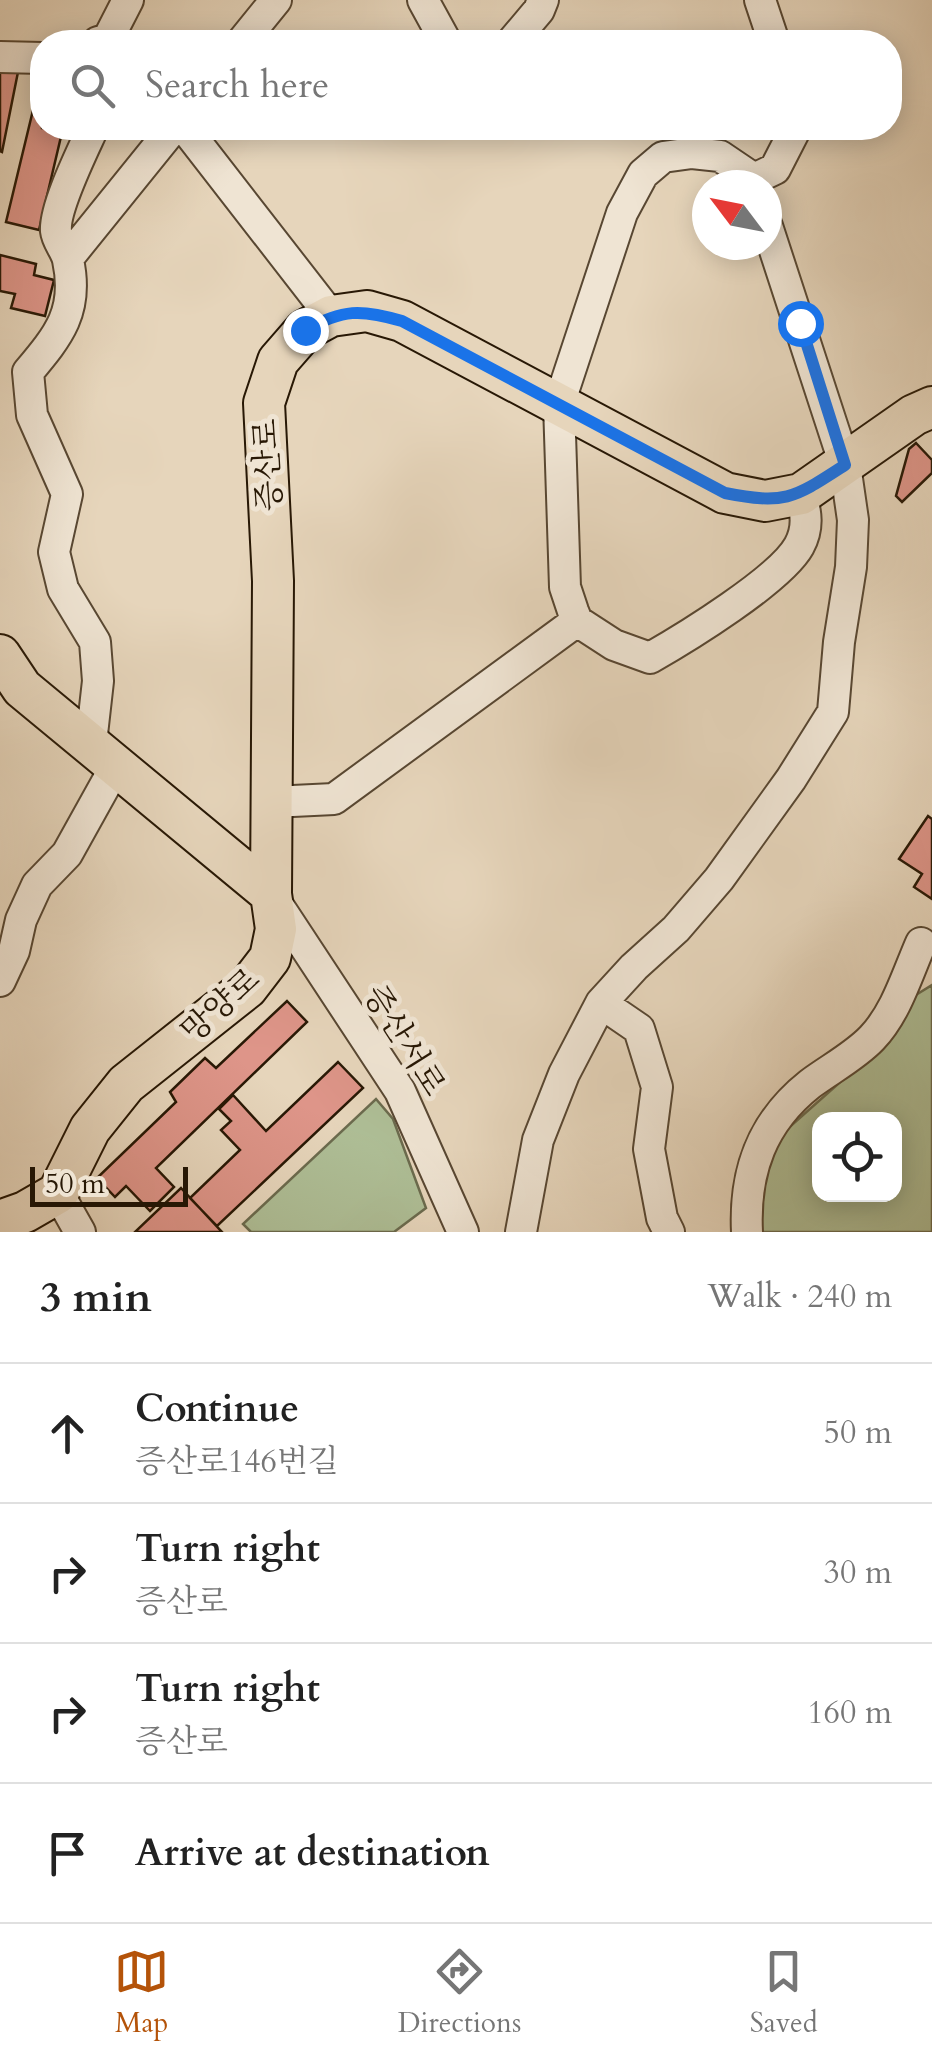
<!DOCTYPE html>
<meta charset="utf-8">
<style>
body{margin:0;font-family:Cardo,"Noto Serif KR",serif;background:#f6f6f6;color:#222}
.controls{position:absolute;right:30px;bottom:30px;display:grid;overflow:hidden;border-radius:20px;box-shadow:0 5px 25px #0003}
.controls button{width:90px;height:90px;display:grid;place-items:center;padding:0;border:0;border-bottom:2px solid #e0e0e0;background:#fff;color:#222;font:50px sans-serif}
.compass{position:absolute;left:692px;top:170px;width:90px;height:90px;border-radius:50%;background:#fff;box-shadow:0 5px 25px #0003;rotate:302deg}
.scale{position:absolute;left:30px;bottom:25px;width:158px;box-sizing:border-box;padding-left:10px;border:5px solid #281805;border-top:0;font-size:28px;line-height:35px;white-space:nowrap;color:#281805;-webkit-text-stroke:8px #efe4d3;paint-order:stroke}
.stop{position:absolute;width:30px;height:30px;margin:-22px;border:8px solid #1a73e8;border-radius:50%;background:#fff}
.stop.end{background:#1a73e8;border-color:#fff;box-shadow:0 2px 10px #0008}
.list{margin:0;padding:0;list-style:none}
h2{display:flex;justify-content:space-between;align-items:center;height:130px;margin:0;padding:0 40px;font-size:42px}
h2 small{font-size:32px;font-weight:400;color:#767676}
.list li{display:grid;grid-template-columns:65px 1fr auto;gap:30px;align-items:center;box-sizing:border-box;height:140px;padding:0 40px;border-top:2px solid #e0e0e0}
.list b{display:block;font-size:38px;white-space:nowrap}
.list p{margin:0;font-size:32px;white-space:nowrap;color:#767676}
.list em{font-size:32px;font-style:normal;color:#767676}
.icon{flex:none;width:55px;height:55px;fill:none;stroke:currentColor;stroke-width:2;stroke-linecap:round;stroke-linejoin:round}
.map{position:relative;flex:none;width:932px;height:1232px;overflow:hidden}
.search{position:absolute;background:#fff;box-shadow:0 5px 25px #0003;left:30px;right:30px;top:30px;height:110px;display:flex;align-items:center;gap:25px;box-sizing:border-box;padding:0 35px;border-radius:40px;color:#767676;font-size:38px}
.sheet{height:690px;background:#fff}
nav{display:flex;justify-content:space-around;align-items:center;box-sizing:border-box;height:140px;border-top:2px solid #e0e0e0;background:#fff;font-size:28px;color:#767676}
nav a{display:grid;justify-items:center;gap:5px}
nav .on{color:#b45309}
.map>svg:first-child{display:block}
.green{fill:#aebe96;stroke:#6b6b4e;stroke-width:2.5;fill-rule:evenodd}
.building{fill:#de9589;stroke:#281805;stroke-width:2.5}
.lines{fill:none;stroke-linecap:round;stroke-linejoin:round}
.minor-casing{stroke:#584732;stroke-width:34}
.major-casing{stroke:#281805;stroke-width:44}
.minor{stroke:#efe4d3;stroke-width:30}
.major{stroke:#e6d5bb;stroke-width:40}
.route{stroke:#1a73e8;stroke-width:12}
.labels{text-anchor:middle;stroke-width:10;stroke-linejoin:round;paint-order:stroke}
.street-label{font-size:32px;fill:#281805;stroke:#efe4d3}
</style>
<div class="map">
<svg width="932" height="1232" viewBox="0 0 932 1232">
<rect width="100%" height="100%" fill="#e6d5bb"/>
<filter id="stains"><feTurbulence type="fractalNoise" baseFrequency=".002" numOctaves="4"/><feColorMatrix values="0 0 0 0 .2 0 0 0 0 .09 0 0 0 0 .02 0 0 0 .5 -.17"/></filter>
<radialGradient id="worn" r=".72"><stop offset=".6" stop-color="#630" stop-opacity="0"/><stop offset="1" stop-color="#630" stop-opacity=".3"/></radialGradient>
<path class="green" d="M932,985V1232H756V1218L776,1139L891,1037L906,1001ZM820,1120H894V1194H820Z
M376,1099L393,1119L426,1208L394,1232H251L243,1224Z"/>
<path class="building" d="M0,68L18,72L2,152L0,151Z
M41,77L42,128H63L39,230L6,222Z
M0,255L36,264L34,275L54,280L45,316L11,308L15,294L0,291Z
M916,443L932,460V473L902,502L896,496L909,449Z
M928,816L932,819V899L914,887L922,874L899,859Z
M287,1001L307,1022L156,1168L174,1187L150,1211L126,1186L115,1197L97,1178L176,1102L170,1092L205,1058L216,1068Z
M338,1062L363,1088L217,1226L190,1198L240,1150L221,1130L231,1121L219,1109L233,1095L266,1131Z
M181,1188L222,1232H135Z"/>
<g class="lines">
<defs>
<path id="minor" d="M423,0L446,42
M760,0L774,42
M98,42L108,39L128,0
M242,42L276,0
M512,42L539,10L543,0
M0,57L42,58
M185,128L331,316
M754,179L775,169L796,128
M756,185L754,179L720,156L692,153L663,157L643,174L622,213L559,404L565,587L573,611L577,621L614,645L650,658C685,638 780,580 799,546C809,528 806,512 801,494
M68,258L173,128
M91,743L98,681L95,642L63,589L54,552L67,494L32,415L28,372C59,335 79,311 68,260C66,250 57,241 56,231C54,208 83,150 93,128
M272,802L334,799L577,621
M275,901L400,1091L463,1232
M0,981L14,951L21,920L37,885L67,854L117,764
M601,1003L639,1029L657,1087L649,1149L662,1218L669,1232
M58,1193L80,1232
M521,1232L538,1140L564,1074L601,1003L634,967L676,929L719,879L791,779L833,712L839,642L851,567L853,520L845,465L767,226
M747,1232C744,1171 762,1122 810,1084C830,1069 855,1056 872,1038C896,1013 907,975 921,943"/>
<path id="major" d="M0,655L22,688L271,894L276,929L270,958L247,988L126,1084L90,1129L58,1193L25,1212L0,1221
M271,894L273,581L264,403L278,361L305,330L331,316L367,311L402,321L725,493L765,501L801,494L914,415L932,407"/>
</defs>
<use href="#minor" class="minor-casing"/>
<use href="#major" class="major-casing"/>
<use href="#minor" class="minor"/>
<use href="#major" class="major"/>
</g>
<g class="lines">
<path class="route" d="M305,330C343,309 361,309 402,321L725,493C786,505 794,498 845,465L800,323"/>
</g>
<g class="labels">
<g class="street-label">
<text transform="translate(267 465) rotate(-93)" y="11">증산로</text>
<text transform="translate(220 1005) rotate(-42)" y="11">망양로</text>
<text transform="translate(405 1040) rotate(58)" y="11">증산서로</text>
</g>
</g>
<rect width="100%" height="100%" filter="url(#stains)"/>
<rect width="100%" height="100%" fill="url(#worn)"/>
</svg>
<div class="controls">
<button><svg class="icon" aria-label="locate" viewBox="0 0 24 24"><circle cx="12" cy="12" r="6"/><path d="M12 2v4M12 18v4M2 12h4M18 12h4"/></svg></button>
</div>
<svg class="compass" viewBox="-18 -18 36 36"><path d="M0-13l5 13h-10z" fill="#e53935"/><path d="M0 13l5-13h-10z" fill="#767676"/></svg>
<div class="scale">50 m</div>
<div class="stop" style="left:800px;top:323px"></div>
<div class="stop end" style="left:305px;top:330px"></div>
<div class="search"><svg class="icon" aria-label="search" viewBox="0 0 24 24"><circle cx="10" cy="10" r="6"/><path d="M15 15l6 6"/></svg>Search here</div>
</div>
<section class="sheet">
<h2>3 min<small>Walk · 240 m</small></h2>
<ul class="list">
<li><svg class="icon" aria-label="ahead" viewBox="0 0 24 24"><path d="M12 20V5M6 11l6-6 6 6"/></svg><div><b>Continue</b><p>증산로146번길</p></div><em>50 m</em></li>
<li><svg class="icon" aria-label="right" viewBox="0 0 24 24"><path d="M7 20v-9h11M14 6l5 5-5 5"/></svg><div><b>Turn right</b><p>증산로</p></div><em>30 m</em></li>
<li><svg class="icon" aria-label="right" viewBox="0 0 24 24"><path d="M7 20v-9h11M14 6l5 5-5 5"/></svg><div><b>Turn right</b><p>증산로</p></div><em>160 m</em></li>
<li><svg class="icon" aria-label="arrive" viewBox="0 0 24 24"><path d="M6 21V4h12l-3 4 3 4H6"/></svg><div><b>Arrive at destination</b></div></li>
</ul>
</section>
<nav>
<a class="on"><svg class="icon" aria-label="map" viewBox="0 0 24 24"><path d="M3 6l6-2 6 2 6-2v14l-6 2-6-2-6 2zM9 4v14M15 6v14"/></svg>Map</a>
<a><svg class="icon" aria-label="directions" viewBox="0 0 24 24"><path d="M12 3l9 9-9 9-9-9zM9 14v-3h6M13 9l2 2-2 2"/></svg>Directions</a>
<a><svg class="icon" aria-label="saved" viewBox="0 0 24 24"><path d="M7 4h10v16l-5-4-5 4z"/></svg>Saved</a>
</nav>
